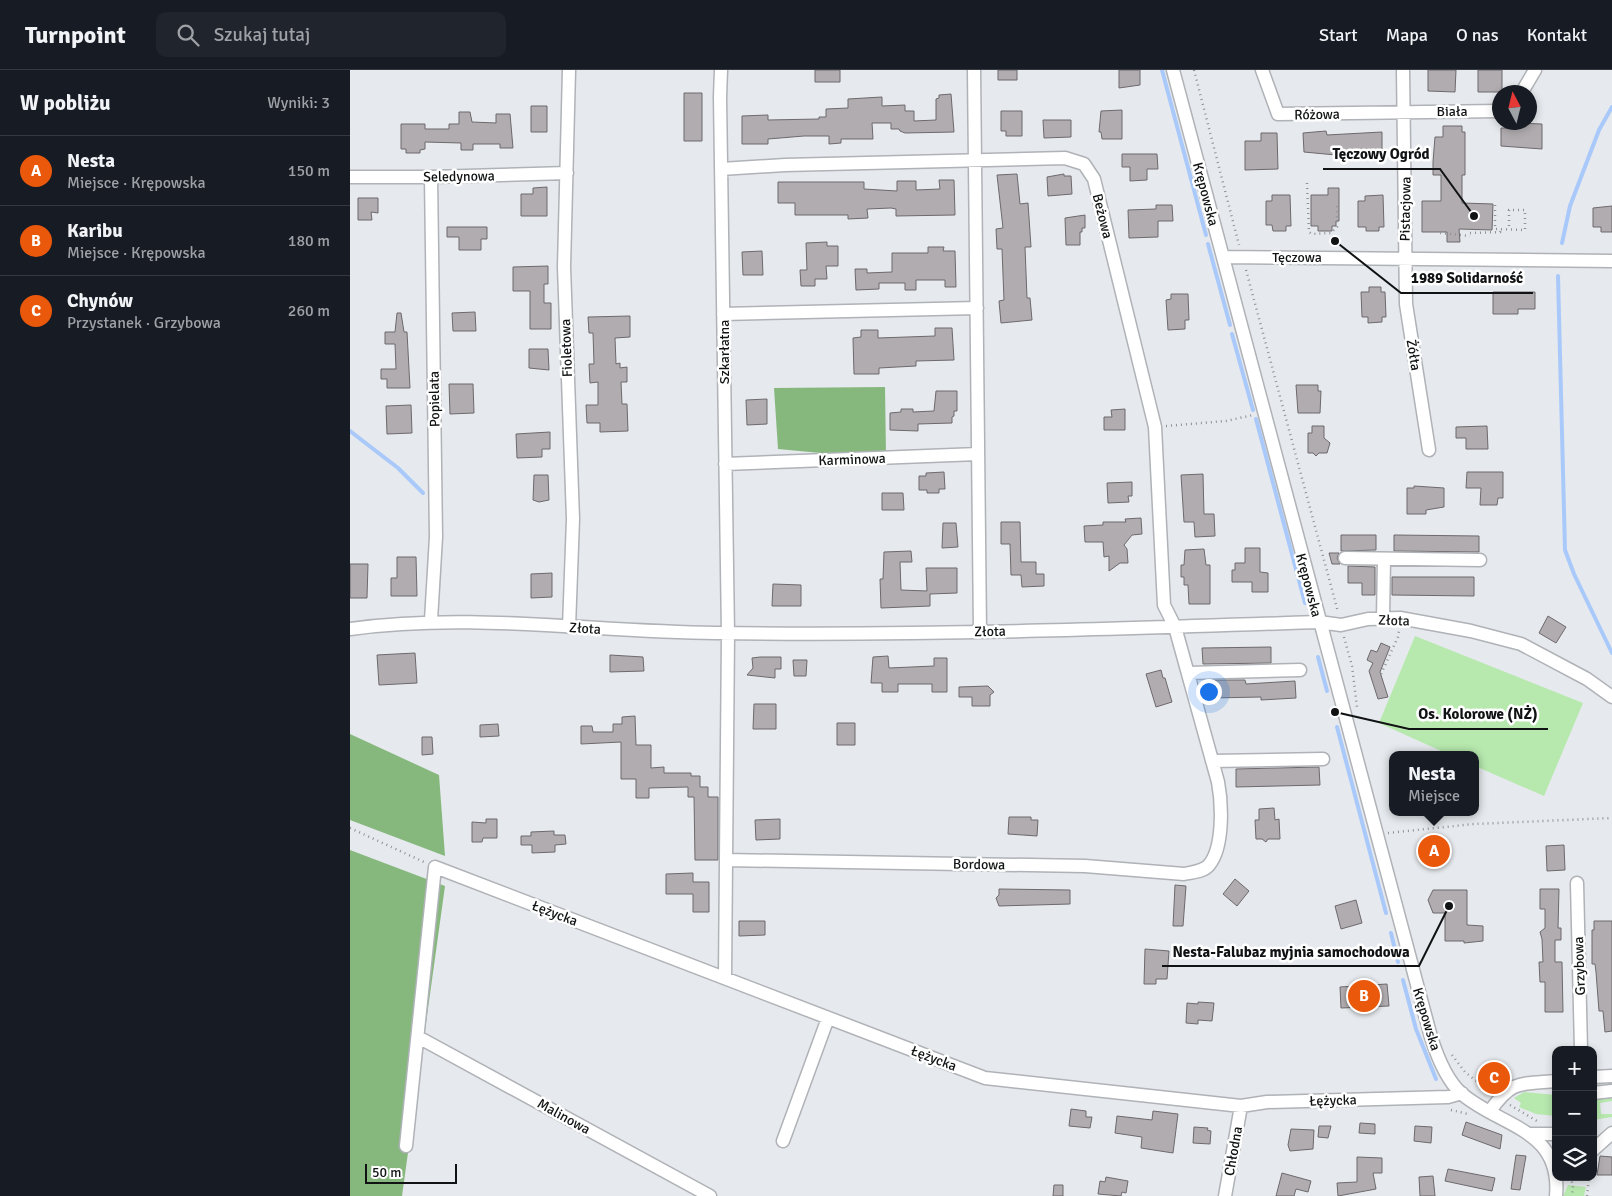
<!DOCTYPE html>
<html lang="pl">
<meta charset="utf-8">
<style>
body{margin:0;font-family:Signika,sans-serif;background:#20242c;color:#f1f3f6}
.controls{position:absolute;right:15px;bottom:15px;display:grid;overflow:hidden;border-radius:10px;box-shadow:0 2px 8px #0003}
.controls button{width:45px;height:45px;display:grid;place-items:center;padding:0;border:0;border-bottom:1px solid #363941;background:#171b24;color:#f1f3f6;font:25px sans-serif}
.compass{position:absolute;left:1142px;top:15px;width:45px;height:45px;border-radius:50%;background:#171b24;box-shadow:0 2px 8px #0003;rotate:353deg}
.scale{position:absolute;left:15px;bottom:12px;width:92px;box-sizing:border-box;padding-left:5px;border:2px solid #111213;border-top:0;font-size:14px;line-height:18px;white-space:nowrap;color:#111213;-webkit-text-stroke:4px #fff;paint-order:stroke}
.you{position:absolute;left:858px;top:621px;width:18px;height:18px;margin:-12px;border:4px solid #fff;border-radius:50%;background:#1a73e8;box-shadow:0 0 0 8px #1a73e833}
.badge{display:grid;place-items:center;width:32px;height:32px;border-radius:50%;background:#ea580c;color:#fff;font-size:16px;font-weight:700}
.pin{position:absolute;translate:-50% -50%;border:2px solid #fff;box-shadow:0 1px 5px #0006}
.popup{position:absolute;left:1039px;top:681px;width:90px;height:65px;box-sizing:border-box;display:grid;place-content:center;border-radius:10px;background:#171b24;filter:drop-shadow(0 1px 4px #0005);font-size:16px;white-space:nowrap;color:#9ea1a6}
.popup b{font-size:19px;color:#f1f3f6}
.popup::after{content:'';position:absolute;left:50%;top:100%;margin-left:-10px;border:10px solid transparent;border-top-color:#171b24}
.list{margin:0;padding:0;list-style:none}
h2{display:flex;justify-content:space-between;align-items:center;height:65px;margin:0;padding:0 20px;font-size:21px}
h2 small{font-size:16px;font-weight:400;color:#9ea1a6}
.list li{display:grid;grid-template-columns:32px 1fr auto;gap:15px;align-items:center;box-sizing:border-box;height:70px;padding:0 20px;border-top:1px solid #363941}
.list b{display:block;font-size:19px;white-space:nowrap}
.list p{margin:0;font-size:16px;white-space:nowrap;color:#9ea1a6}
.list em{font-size:16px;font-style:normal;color:#9ea1a6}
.icon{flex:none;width:28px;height:28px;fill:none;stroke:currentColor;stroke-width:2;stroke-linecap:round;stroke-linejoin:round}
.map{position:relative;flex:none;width:1262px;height:1126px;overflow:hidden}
header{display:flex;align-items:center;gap:30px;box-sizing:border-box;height:70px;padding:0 25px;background:#171b24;border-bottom:1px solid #363941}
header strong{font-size:24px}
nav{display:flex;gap:28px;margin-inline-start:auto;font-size:18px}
.search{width:350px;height:45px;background:#20242c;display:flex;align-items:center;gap:12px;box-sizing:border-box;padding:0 18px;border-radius:10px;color:#9ea1a6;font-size:19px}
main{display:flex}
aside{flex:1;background:#171b24}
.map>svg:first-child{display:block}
.green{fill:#b7e9ae}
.forest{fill:#86b87e}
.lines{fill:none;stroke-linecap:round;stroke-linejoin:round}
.stream{stroke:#a9c9fb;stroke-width:4}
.building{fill:#b0acaf;stroke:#6d696c}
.minor-casing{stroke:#afb2b6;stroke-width:15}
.path{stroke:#909295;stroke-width:2.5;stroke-dasharray:1 4;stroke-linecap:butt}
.minor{stroke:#fff;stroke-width:12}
.labels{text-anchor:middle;stroke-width:5;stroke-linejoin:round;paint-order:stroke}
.street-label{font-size:14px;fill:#111213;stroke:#fff}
.leader{fill:none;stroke:#111213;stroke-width:2}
.callout-dot{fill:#111213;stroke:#fff;stroke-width:2}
.callout-label{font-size:15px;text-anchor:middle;font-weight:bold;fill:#111213;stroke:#fff;stroke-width:5;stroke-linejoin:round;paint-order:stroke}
</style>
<header>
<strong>Turnpoint</strong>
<div class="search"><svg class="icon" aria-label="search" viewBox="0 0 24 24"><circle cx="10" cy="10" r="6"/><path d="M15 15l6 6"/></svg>Szukaj tutaj</div>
<nav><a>Start</a><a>Mapa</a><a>O nas</a><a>Kontakt</a></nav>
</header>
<main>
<aside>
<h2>W pobliżu<small>Wyniki: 3</small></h2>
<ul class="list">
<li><span class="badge">A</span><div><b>Nesta</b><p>Miejsce · Krępowska</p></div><em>150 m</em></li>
<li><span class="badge">B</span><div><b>Karibu</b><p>Miejsce · Krępowska</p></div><em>180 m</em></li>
<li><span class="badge">C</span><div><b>Chynów</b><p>Przystanek · Grzybowa</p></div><em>260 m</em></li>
</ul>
</aside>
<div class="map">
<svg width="1262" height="1126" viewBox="0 0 1262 1126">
<rect width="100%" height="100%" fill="#e6e9ed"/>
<path class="green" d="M1065,566L1233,633L1194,726L1125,696V685H1100L1029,653Z
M1174,1022L1206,1025V1046L1186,1044L1169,1037L1171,1033L1164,1028Z
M1262,1026V1031L1250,1033L1251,1044H1262V1047L1243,1050V1027Z
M1218,1115L1236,1117L1234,1126H1213Z"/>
<path class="forest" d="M535,317L536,385L513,387L428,379L424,318Z
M0,664L89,705L95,786L0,750Z
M0,780L95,816L52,1126H0Z"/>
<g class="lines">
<path class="stream" d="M812,0L856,165
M1212,173L1220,136L1249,60L1262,37
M858,174L880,255
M1208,206L1215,480L1224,504L1262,583
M882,264L903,340
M906,349L955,533
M0,361L48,398L73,423
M968,587L977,621
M987,657L1036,843
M1041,863L1048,892
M1053,910L1066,959L1086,1009"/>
</g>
<path class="building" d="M465,0H490V12H465Z
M648,0H667V10H648Z
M769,0H790V15L769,18Z
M1078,0H1106L1105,22L1078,21Z
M1128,0H1152V22H1128Z
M334,23H352V71H334Z
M601,24L604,62L555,63L550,61L549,59H541V53H522L523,69H491V73L479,74V66H454L418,69V74H392V46L418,45V50L469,49V47H476V39L498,38V29L532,27V36L555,35V41H564V51L586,50V29L589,28V25Z
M181,36H197V62H181Z
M772,40V69H752L751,62H749L751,41Z
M651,41H672V66H656V61H651Z
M109,42H120L122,52L146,53V44H160L163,78H150V74H123V80H111V73L75,72V79L70,80V83H56V79H51V54H75V59H99V54H109Z
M693,50H721V67L694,68Z
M1165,53L1192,54V79L1151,76V58H1165Z
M1093,56H1112V62H1115V105H1112V133L1143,134L1142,160L1109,159L1110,172H1097V162H1072V131H1091V105H1083V92L1085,67H1093Z
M976,61L977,65L1032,62V83H986V85L954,82L953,63Z
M911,63H927L928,99L895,100V71H911Z
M772,84H807L808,99H797V110L780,111V97H772Z
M667,104L670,134L678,133L681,177H675L677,228H680L682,250L651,253L649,231L654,230L652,179H647L646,159L653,158L647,105Z
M714,104V106H721L722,124L698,126L697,107Z
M589,110H604L605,145L546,146V139L541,138L517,139L518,148L498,149V145H445V133H428V112H514V119L547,121V111H566V120L590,119Z
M197,117V146H171V124H183V118Z
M978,118H989V151H986V156H982V161H968V156H961V125H978Z
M922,125H940L941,156H936V161H923L922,155H916V131H922Z
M1033,125L1034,157H1029V161H1016V157H1008V131H1015V126Z
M8,128H28V143L21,142L22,150H8Z
M806,135H822L823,151H808V167L779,168L778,140L806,139Z
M1262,136V162H1251V157H1243V138Z
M735,145V158H732V162H730V175H716L715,148Z
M97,157H137V169H131V180H109V167H97Z
M477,172V176H488V196H476L477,209H465V216H451L450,200H457L456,173Z
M578,177H594L593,181H605L606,217H595V210H566V220H555V213H529V219L506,220L505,199H517V203L542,202V183H578Z
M412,181L413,205H393L392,182Z
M198,196V214H194V233H201V259H180V221H163V197Z
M1019,217H1031V222H1035L1036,247H1032V252L1018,253V247H1012L1011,222H1019Z
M1143,222H1185V239H1168V244H1143Z
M821,224H838L839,250H835V259L818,260L816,230L821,229Z
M125,242L126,261H103L102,243Z
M47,243H51L54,262H57L60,318H37V309H31V299H46L45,274H35V262H45Z
M280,246V267L265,268L266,294L270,293V298L277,297V312H271L272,334H277L278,361L250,362V353H237L236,335H248V312L240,313L239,294H244L243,263H239L238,247Z
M585,258H602L604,290L566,291V296L529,298V304H504L503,268L511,267V260H528V268L585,266Z
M179,279H198L199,300L179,298Z
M99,314H123L124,343L100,344Z
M946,315H968V321H971L970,343H948Z
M586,321H607V341H604V346L602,347V353L568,354V361L540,360V343L551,342V339H563V342L584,341Z
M417,329V354L397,355L396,330Z
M61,335L62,363L37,364L36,336Z
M775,339V360H754V347H762L761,340Z
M962,356H974V368L980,373L977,383H969L966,386L963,383H958V363H962Z
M1137,356L1138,379H1116V368H1106V357Z
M200,362V379H192V387L167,388L166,364Z
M594,402L595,419H589V423H577V420H569V406H576V403Z
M1117,402H1153V428H1148L1147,435H1130L1131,418H1116Z
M853,404L854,444H864L865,466L845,467L844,452H834L831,405Z
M184,405H198L199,430L189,432L183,430Z
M782,412V426H778L779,432L758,433L757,413Z
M1064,416L1094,418V437L1076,440V444H1057V418H1064Z
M532,423H553L554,440H532Z
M791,448L792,464L782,465L774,475L777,479L778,493H770L759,501V486L754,487L753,472H735L734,456L753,455V452H776L775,449Z
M651,452H670L671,492H686V504H694V516L672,517L671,505H661L660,474H651Z
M593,453H606L608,477L592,478Z
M991,465H1026V480L991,481Z
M1044,465L1129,466V482L1044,481Z
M895,478H910V502L918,503V522H902V512H882V500H885V493H895Z
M854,479L856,495H860V534H839L838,515H834V507H831V495H834L835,480Z
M561,481L562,492H550L551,520L577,521L576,498H607V523L580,524V536L531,538L530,509H533L534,482Z
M979,483H989L987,488L990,494H982Z
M47,487H66L67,526H41V508H47Z
M0,494H18L17,528H0Z
M998,496L1025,497V525H1012V513H998Z
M202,503V527L181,528V504Z
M1042,507H1124V526L1042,525Z
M423,514L451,515V536H422Z
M1198,546L1216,557L1206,573L1189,563Z
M1031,573L1040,577L1030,602L1038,627L1028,629L1019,601L1023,593L1017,590L1021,580L1027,582Z
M921,577V593L853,594L852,578Z
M65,583L67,613L29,615L27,585Z
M260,585L293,587L294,601L260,602Z
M538,586L539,598L584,596V588H597V622H582V614H548V622H532V613H521L523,587Z
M410,587H431V599H425V608L397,605L403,598L402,588Z
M443,590H457L456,606H444Z
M811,600L813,608H815L822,632L806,637L796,604Z
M862,610H895L896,614L945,611L946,628L911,630V627L862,628Z
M638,616L644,622L640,625V636H622V627H609V617Z
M404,634H426V659H403Z
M285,646L286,675H301V698L314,697V703H341V706H350V717H358V727H368V790H345L344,727H338V717L299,718V728H286V709H271V672L231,674V656H242L243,662H263V654H272V647Z
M487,653H505V675H487Z
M148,654L149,666L130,667V655Z
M72,667H82L83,684L72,685Z
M969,697L970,715L886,717V699Z
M924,738L925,750L929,749L930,769H918L916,772L912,769H906L905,750H909V739Z
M659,747H681V750H688L687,766L658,764Z
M136,749H147V768H133L132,772H122V752L136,753Z
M430,749V769L406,770L405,750Z
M204,761V765H215L216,774L205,775V782L182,783V775H171V766H181V762Z
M1096,775V787L1071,788V776Z
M1214,775L1215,800L1197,801L1196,776Z
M343,803V812H359V842H343V824H316V804Z
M885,809L899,821L887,836L873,824Z
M825,815L836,816L833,856H823Z
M649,819L720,820V834L649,836L646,828L649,825Z
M1190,819H1209L1208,858H1211V870H1205V892H1212L1213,942H1195V912H1190L1189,892H1193L1192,869L1190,862L1195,858V839H1190Z
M1083,820H1117V855L1133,856V871L1114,873V871H1095V843H1083L1078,830Z
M1006,830L1012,853L991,859L985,836Z
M389,851H415V865L389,866Z
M1244,851H1262V961L1255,962L1253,941H1249L1246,902L1245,894H1242V860H1244Z
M795,879L819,881L817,909H806V914H794Z
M1037,914L1039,936L991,938L990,917Z
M848,932L864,933L862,951L848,950V954L836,953L837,933L848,934Z
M721,1039L736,1041V1047H742L740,1058L719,1056Z
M803,1041L828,1044L823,1083L791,1078L792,1067L765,1063L767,1046L802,1050Z
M1116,1052L1152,1065L1150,1079L1112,1065Z
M1010,1053L1025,1054V1064L1009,1063Z
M969,1056H981L978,1068L968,1067Z
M1065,1056L1082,1057L1081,1073L1064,1071Z
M844,1057L858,1058L857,1060L861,1061L860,1074L843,1073Z
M941,1059L964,1060L963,1079L940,1081L938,1075Z
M1166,1085L1176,1086L1170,1120L1161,1119Z
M1250,1086L1262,1087V1105H1247Z
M1007,1087L1032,1088V1103H1023L1026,1119L988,1126L987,1113L1007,1112Z
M1098,1099L1145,1108L1142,1121L1095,1111Z
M932,1103L961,1111L958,1122L946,1119L944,1126H926Z
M1083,1106L1085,1126H1070L1069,1107Z
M756,1107L778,1111L776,1123L772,1122L771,1126L748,1124L750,1111L755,1112Z
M704,1115H713V1126H703Z"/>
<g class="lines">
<defs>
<path id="minor" d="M371,0L370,27L378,564L376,790L735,796L834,804C843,802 853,802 859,795C874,777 872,733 868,712L825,557L814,535L805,357L744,109L734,94L715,88L435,95L371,99
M624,0L630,562
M823,0L1081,967C1087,986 1096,1010 1112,1024C1151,1057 1212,1059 1206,1126
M912,0L928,44L1150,41
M1053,0L1056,234L1079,380
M1172,22L1185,0
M0,107H81L217,103
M81,107L86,467L81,550
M873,187L1262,191
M373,244L627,238
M375,394L628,384
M995,488L1130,490
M1033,548L1034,489
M219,557L223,449L214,197L219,0
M0,559C121,542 243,562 365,563C566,566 768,559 969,552L991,555L1018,549L1050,548L1121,561L1171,574L1237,609L1262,627
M838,603L950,600
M862,691L973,689
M1227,813L1231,980
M375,908L376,790
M68,967L360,1126
M1243,1007L1262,1006
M1243,1023L1262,1021
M1140,1041C1162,1010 1169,1014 1206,1011
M1181,1064H1206
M433,1071L478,948
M56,1076L85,797L635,1008L891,1036L917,1032L1098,1027L1112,1023
M1243,1080L1262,1063
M875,1126L891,1036"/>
</defs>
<use href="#minor" class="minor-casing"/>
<path class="path" d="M844,0L889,175
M957,113L959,162L962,164L981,163L987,157V135
M1145,135V159L1175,160V140H1159V159
M1090,163L1120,166
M1120,163L1150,162L1151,159
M896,200L988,542
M816,356L876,351L903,345
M994,567L1002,596L1007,637
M1031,604L1048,567L1049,560
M0,758L74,792
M1038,763L1124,754L1262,748
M1102,985L1115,1002L1140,1022
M1160,1035L1187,1051
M1101,1040L1118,1044
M1220,1107L1223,1115L1222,1126
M1237,1126L1239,1107"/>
<use href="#minor" class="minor"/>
</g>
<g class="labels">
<g class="street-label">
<text x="1102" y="46">Biała</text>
<text transform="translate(967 44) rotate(-1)" y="5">Różowa</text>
<text transform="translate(109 106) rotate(-1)" y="5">Seledynowa</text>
<text transform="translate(856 124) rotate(75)" y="5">Krępowska</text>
<text transform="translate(1055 139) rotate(-89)" y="5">Pistacjowa</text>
<text transform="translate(753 146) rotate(76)" y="5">Beżowa</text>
<text x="947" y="192">Tęczowa</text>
<text transform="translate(216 278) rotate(-92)" y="5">Fioletowa</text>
<text transform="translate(374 282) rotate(-90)" y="5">Szkarłatna</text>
<text transform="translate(1064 285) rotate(81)" y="5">Żółta</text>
<text transform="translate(84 329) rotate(-91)" y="5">Popielata</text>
<text transform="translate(502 389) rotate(-2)" y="5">Karminowa</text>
<text transform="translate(959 515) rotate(75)" y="5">Krępowska</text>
<text transform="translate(1044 550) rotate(2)" y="5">Złota</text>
<text transform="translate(235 558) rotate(4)" y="5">Złota</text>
<text transform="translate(640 561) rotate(-1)" y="5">Złota</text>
<text transform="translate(629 794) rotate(1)" y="5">Bordowa</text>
<text transform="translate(205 843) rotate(21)" y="5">Łężycka</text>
<text transform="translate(1229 896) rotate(-92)" y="5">Grzybowa</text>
<text transform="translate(1077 949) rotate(73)" y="5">Krępowska</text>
<text transform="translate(584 988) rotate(21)" y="5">Łężycka</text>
<text transform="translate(983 1030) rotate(-2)" y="5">Łężycka</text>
<text transform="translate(214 1046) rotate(29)" y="5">Malinowa</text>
<text transform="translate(883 1081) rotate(-80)" y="5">Chłodna</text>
</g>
</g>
<path class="leader" d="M1124 146L1090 99H973M985 171L1051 223H1183M985 642L1059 659H1198M1099 836L1069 896H812"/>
<g class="callout-dot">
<circle cx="1124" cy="146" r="5"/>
<circle cx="985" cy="171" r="5"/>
<circle cx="985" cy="642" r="5"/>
<circle cx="1099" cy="836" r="5"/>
</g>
<g class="callout-label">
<text x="1031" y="89">Tęczowy Ogród</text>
<text x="1117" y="213">1989 Solidarność</text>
<text x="1128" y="649">Os. Kolorowe (NŻ)</text>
<text x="941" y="887">Nesta-Falubaz myjnia samochodowa</text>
</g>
</svg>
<div class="controls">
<button>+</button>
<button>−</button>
<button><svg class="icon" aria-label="layers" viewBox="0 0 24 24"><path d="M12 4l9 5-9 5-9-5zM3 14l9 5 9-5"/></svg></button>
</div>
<svg class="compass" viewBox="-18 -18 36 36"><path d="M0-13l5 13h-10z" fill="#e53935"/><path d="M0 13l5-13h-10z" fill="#9ea1a6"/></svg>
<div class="scale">50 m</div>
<div class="you"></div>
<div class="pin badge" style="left:1084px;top:781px">A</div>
<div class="popup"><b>Nesta</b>Miejsce</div>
<div class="pin badge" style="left:1014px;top:926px">B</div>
<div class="pin badge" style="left:1144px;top:1008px">C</div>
</div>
</main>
